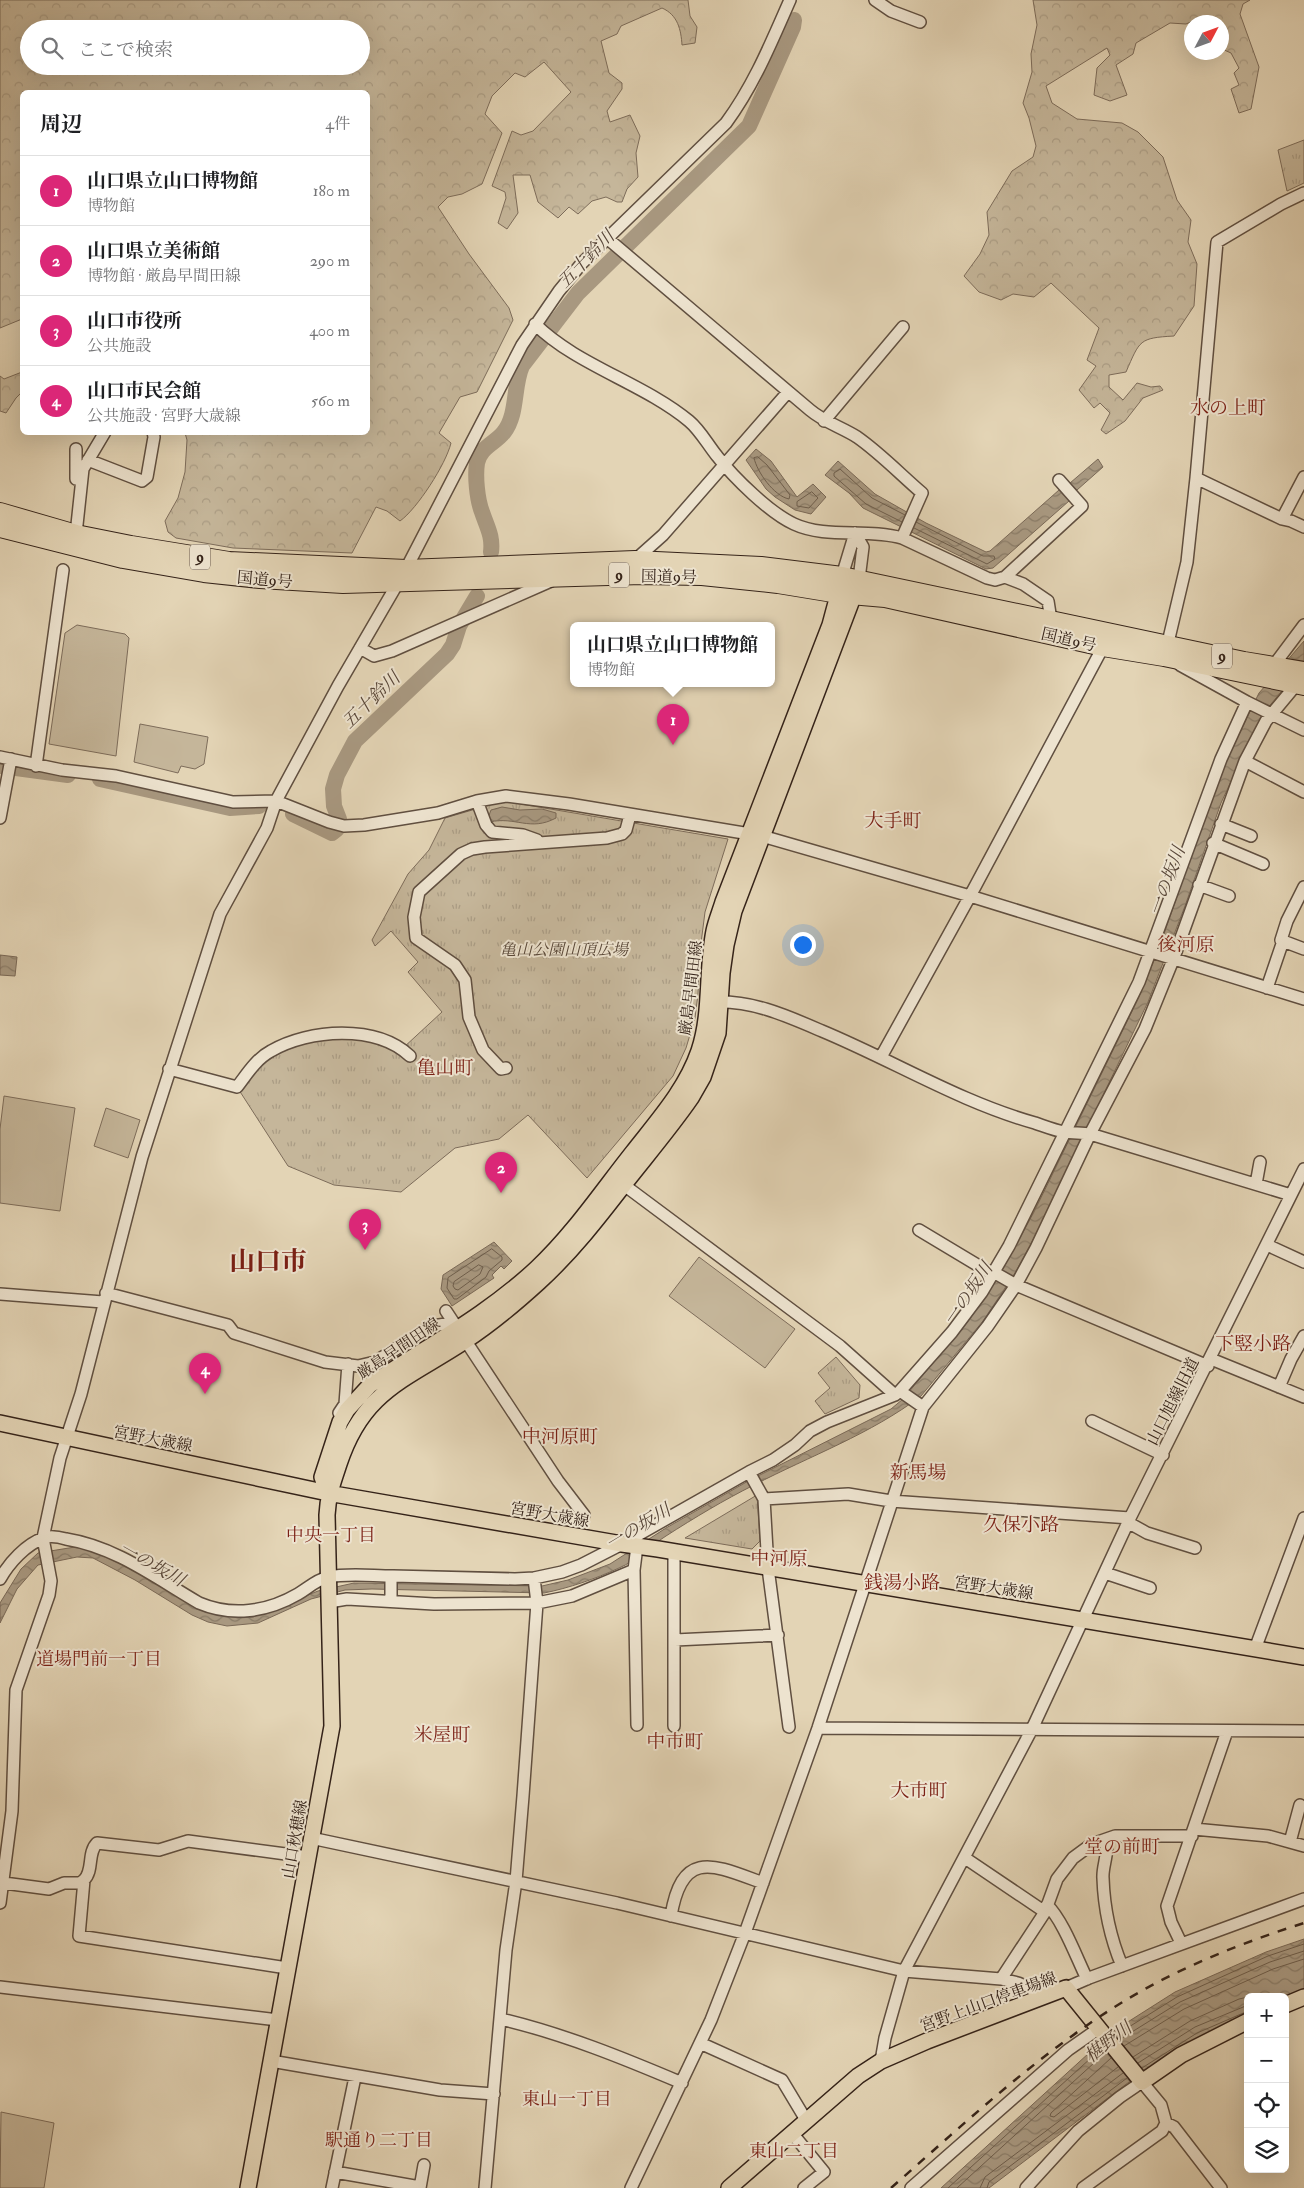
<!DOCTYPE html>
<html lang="ja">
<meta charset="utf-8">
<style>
body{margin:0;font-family:"IM FELL Double Pica","Noto Serif JP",serif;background:#f6f6f6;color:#202124}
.controls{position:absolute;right:15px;bottom:15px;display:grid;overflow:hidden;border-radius:8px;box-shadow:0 5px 20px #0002}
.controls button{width:45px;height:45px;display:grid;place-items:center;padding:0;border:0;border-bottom:1px solid #e0e0e0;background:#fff;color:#202124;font:25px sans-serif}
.compass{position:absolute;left:1184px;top:15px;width:45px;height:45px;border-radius:50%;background:#fff;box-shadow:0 5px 20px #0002;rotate:49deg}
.you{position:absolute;left:802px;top:944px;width:18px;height:18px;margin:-12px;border:4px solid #fff;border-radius:50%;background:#1a73e8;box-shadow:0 0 0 8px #1a73e833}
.badge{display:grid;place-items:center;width:32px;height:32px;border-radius:50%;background:#db2777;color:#fff;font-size:16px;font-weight:700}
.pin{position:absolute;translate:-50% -41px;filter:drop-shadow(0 1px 2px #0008)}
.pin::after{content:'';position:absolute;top:26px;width:18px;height:15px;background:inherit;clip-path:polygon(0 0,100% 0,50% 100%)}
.popup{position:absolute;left:570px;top:622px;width:205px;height:65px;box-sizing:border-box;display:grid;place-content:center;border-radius:8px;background:#fff;filter:drop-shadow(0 1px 4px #0005);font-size:16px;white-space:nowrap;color:#757577}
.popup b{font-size:19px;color:#202124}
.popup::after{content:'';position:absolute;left:50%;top:100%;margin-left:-10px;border:10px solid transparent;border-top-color:#fff}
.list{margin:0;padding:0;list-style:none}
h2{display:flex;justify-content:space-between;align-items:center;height:65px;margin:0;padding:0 20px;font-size:21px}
h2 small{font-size:16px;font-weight:400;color:#757577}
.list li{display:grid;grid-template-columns:32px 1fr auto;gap:15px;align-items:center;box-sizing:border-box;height:70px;padding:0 20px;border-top:1px solid #e0e0e0}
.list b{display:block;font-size:19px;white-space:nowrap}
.list p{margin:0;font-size:16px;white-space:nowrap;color:#757577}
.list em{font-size:16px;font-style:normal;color:#757577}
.icon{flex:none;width:28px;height:28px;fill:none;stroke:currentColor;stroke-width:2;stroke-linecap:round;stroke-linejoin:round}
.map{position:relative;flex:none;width:1304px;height:2188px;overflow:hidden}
.search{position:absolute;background:#fff;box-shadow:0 5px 20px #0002;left:20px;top:20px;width:350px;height:55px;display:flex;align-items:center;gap:12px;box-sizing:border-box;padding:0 18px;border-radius:28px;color:#757577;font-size:19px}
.panel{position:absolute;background:#fff;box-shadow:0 5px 20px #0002;left:20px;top:90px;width:350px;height:345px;border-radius:8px}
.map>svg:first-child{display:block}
.grass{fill:url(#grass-tufts);stroke:#7d6c5a}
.forest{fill:url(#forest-crowns);stroke:#7d6c5a;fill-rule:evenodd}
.pitch{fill:#c5b69a;stroke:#7d6c5a}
.water{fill:url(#water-waves);stroke:#7a6957}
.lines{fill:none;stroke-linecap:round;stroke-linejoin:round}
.shore{stroke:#6e5e4c;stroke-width:1}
.river{stroke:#a89880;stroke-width:16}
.minor-casing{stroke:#604f40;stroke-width:14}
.major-casing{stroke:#352319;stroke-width:18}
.highway-casing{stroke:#352319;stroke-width:20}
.minor{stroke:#ede3cf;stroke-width:11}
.major{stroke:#e3d4b5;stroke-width:15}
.highway{stroke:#e3d4b5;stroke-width:18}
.rail{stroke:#352319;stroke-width:2.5;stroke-dasharray:9 9;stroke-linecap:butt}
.labels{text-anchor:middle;stroke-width:4;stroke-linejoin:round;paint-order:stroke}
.shield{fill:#ede3cf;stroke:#6c5d50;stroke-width:1}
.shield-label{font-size:15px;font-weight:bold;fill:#352319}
.street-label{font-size:16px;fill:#352319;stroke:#ede3cf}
.park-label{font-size:16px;font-style:italic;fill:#594839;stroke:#ede3cf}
.water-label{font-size:18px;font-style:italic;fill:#584638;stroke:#ede3cf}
.neighbourhood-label{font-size:18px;fill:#7a1f14;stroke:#ede3cf}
.quarter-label{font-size:19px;fill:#7a1f14;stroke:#ede3cf}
.town-label{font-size:26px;font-weight:bold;fill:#7a1f14;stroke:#ede3cf}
</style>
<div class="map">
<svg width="1304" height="2188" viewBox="0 0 1304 2188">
<defs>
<pattern id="grass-tufts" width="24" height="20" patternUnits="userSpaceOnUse" patternTransform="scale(1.25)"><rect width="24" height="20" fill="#c5b69a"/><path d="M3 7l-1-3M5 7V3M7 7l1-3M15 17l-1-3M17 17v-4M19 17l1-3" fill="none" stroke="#aa9c84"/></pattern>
<pattern id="forest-crowns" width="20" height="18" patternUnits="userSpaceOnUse" patternTransform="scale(1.25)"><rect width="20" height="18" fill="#c5b69a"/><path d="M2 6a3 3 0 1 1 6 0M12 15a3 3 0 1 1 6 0" fill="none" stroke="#aa9c84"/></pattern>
<pattern id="water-waves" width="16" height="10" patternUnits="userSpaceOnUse" patternTransform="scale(1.25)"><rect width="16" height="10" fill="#a89880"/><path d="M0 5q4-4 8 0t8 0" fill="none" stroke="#8a7c68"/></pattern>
</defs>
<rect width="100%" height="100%" fill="#e3d4b5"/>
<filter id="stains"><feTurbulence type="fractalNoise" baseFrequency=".004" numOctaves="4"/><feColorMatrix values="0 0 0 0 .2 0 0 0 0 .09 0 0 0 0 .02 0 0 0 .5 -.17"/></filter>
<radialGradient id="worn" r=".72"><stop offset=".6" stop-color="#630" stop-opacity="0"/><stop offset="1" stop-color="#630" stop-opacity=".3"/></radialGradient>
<path class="grass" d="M1304,140V183L1287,191L1278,150Z
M503,801L728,839L705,912L700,951L698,994L695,1018L686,1048L673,1076L587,1178L528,1115L499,1139L455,1148L401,1192L334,1185L288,1166L237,1087L271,1051L333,1034L403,1048L442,1012L408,972L418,962L391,931L375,946L372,940L408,874L429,850L445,818Z
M836,1357L860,1385L859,1398L825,1414L815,1401L830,1388L818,1373Z
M757,1495L760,1541L752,1549L685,1538Z"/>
<path class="forest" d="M0,0H688L690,16L697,27L695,43L682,45C681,30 678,15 662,8L621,26L617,34L601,41L609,73L622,83V89L607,111L610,122L630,115L640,136L636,153L638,177L627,189L622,202H617L606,197L592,201L578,214L569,207L558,218L538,202L530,175H513L518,213L507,229L498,223L506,198L505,192L492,186L512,131L521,135L533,131L571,92L544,62L525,77L515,73L492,96L485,114L502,133L482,184L462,194L448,197L438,207L469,254L509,308L513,320L477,392L460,397L439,433L451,443C446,464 417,509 400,521L387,511L376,507L352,553L233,548L176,538L168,532L165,521L178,498L185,472L187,440L185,433L368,432V92H22V319L0,328ZM29,29H361V66H29Z
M1033,0H1250L1243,4L1240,14L1259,67L1251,109L1239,113L1231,89L1239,85L1234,73L1239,68L1231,53L1222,49V22H1207L1200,18L1186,24L1170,23L1136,43L1133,54L1116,65L1127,95L1110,101L1094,95L1097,68L1110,55L1107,48L1046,86L1052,103L1077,119L1122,123L1138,132L1163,157L1177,200L1191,220L1188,242L1197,264L1194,306L1174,336C1139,338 1140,340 1126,372L1109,375V387L1123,400L1137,383L1151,387L1160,386L1163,390L1143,398L1125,421L1106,434L1101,430L1110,413L1100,403L1094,408L1079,390L1096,366L1087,360L1099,328L1051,283L1034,297L1013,294L1001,300L979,292L964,276L980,254L989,235L987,212L1012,171L1033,157L1036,146L1029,118L1023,103L1032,72L1031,54L1037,25Z
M22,372V392L16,398L6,413L0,411V376L4,379Z"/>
<path class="pitch" d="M77,625L125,634L129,638L116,756L49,744L65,633Z
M140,724L208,737L204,764L195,769L181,766L178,773L134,762Z
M4,1096L75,1108L60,1211L0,1203V1129Z
M106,1108L140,1120L128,1158L94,1146Z
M699,1257L795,1329L765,1368L669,1296Z
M1,2112L54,2123L44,2188H0Z"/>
<path class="water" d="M756,449L771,461L797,497L813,484L826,497L811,514L795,510L775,497L766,489L746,460Z
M1098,459L1103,467L1077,490L1070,483Z
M838,461L875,494L926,523L986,552L990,551L1059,490L1069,501L993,568L986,569L863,508L849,493L825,475Z
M1304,641V664L1262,715L1221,803L1185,906L1148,1002L1035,1236L1015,1273L983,1321L921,1396C871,1434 810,1456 754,1485C724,1500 694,1518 666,1536C650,1546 636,1561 619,1568C595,1579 569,1588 544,1593L372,1589L345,1590L311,1599L258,1623L227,1626L208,1622L192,1615L135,1580L93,1558L77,1557L38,1565L17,1589L0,1623V1603L21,1569L38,1553L75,1547H83L115,1558L204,1611L238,1618L253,1617L318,1591L354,1583L542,1586L568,1580L610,1564L666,1528L750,1480L891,1409L903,1399L969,1320L998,1278L1034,1212L1139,997L1159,948L1221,771L1259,693Z
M502,807L520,810L542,809L556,813V818C530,832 515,816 490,822L488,818L491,810Z
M0,955L17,957L15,976L0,975Z
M494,1242L512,1261L504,1269L501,1266L492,1275L494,1278L452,1306L441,1289L443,1275Z
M1304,1939V1991L1285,1999V1997H1248V2015L1199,2037L1129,2082L989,2188H941L1112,2032L1175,1992L1266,1952Z"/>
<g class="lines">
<path class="shore" d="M758,457L767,465L790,495L789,499C774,496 757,472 754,458Z
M812,492L818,498L809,508L797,506V502Z
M902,522L866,504L834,476V473L840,469L872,498L905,515
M914,528L987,564L995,559L994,556H983L916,522
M492,1249L502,1257V1260L489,1271L486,1277L457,1299H454L447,1288L448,1278Z
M479,1265L483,1267L480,1274L458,1290L455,1289L453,1286L454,1282Z
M1116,2035L1177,1997L1268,1956L1304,1944
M1119,2040L1180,2002L1270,1962L1304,1951
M1124,2046L1184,2009L1273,1969L1304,1959
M1133,2057L1190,2021L1239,1999L1248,1997
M1111,2058L1051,2113L1050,2116L1054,2117L1118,2067
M1138,2063L1195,2027L1248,2005
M1142,2068L1197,2033L1248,2011
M948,2188L1103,2047
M957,2188L1106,2052
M980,2188L985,2177L1123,2073
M987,2188L989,2182L1127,2078"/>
<path class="river" d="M491,552C493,536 487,527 482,512C477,499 475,476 477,463C480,447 496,443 504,432C518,414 513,386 522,366L578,293L749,126L793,27L794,20
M0,766L68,775
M100,779L230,808L259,806
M293,814L332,833L337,829L339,819L334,806L333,789L337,775L355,741L447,654L453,645L459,626L477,596"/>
<defs>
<path id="minor" d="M875,0L891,11L920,22
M608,239L810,410C824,422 841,427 857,437C880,453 901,475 922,493L902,538
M535,324C576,365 643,383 689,421C700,430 708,445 717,456C734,478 770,513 794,524C826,539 868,528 902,538L987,578L995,580L1005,577L1082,506L1059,480
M824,421L903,327
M76,449V479H77
M88,460L142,481L147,477L154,437L153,432
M1196,478L1282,519L1291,521L1304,527
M1282,519L1304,477
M855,533L863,547L859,579
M76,534L83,469L105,432
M635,560L663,535L788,392
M842,576L855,533
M1005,577L1023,584L1048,601L1051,620
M360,648L374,656L392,651L551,581
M1166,651L1187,562L1196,478L1217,242L1281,204L1304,193
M1180,665L1247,702L1304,730
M1274,665L1304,625
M0,757L62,770L116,776L233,802L276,801L329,822L344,826L364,825L438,813L477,801L506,796L569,804L762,836L970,896L1304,999
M1245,761L1304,792
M36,766L63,570
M477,801L486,825L492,832L523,835L537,840
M0,818L11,759
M1221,824L1251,836
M1213,843L1263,864
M1199,885L1229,896
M1283,941L1281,940L1287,921L1304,887
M1267,988L1283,941L1304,949
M713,1002C752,1000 787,1016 822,1031C894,1061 960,1102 1035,1123C1044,1126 1054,1130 1064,1132C1073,1133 1082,1133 1090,1134L1291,1195
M881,1057L970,896L1103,647
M506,1068L501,1069L483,1050L469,1017L465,980L455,965L416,938L414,917L419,892L461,854L472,849L485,847L607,838L622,834L626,830L630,815
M169,1069L237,1087C247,1074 256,1059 271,1051C309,1029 376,1024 410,1056
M1256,1184L1260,1162
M624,1185L840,1346L895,1395
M919,1230L994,1275
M1267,1245L1304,1262
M995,1273L1016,1285L1208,1366
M106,1293L228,1325L234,1333L325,1362L358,1366L375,1362L432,1326L453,1323
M0,1294L103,1302
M446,1311L558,1481L584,1515
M1211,1359L1304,1397
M1279,1387L1291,1359L1304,1336
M900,1391L923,1407
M339,1413L345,1404L348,1364
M1092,1421L1163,1455
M749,1472L764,1499L768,1568L789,1727
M764,1499L848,1494L891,1501L1130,1518
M1129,1523L1147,1533L1195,1548
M1105,1573L1150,1588
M391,1576V1601
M0,1579C9,1563 26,1544 44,1538C51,1535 59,1537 66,1539C116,1547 156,1578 199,1603C232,1617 267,1612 298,1594C308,1588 316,1580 328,1577C348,1573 372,1576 393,1576C433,1577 474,1578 515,1579L534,1578L562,1572L581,1565L622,1544L749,1472L773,1460L795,1445L810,1431L827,1422L895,1395L900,1391L952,1332L982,1292L1009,1246L1139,982L1221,759L1247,702
M329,1602L347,1599L434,1604L537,1603L572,1596L634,1570
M675,1640L778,1635
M1255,1649L1304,1518
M637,1725L634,1570L637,1546
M674,1726V1552
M818,1728L1304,1731
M1194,1829L1268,1836L1304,1846
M311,1838L617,1903L904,1971L1001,1979L1018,1983L1034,1990L1043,1997
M1105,1840C1110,1851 1102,1866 1103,1878C1104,1909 1110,1937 1122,1966
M1290,1842L1300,1805
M965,1858L1045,1912
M4,1883L49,1889L64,1883H80L84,1880
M0,1903L12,1811L16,1690L49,1595L51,1581L43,1538L60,1458L81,1394L142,1157L220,914L267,828L276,801L338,686L406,569L522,345L559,291L582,263L726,123C754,85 771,43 790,0
M1047,1905C1063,1920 1077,1959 1087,1979
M671,1916C682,1848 714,1865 763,1883
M1181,1943L1171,1922L1167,1906L1227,1731
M287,1968L79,1936L84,1880C94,1870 87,1853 97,1843L159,1850L188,1841L308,1857
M1001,1979L1045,1912L1057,1879L1073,1858L1092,1844L1115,1836H1192
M0,1987L278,2020
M1066,1988L1089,1978L1304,1899
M501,2019C564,2034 623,2058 682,2083
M700,2043L782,2080L806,2120
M271,2061L440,2090L494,2094
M881,2061L885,2038L904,1971L1032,1729L1130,1518L1304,1169
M1166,2123L1174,2127L1221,2188
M792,2133L824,2172L804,2188
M335,2172L420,2187
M332,2188L355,2077
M420,2188L424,2165
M485,2188L506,1950L516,1881L523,1796L537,1603L534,1578
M631,2188L711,2020L745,1933L818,1728L923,1407L987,1327L1016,1285L1036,1248L1090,1134L1145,1029L1173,960L1245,761L1266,721L1296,685
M911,2188L1068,2050L1098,2029
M1026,2188L1078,2131L1120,2097L1142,2082L1161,2105L1166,2123L1162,2131L1083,2188"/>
<path id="major" d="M0,1423L328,1493L622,1544L658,1549L1304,1657
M328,1493L322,1477L340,1422L347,1410L370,1385C426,1347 487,1315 537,1268C574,1233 602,1191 633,1152C658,1120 686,1089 699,1051C712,1012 706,971 714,931C716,921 720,912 723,902L830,625L841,584
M1285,2005L1304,1997
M248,2188L332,1726L327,1515C328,1495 333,1482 339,1464C363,1390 406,1380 465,1341C491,1324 516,1303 539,1282C572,1252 599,1217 626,1182C648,1154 671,1127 691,1098L703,1077L718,1033L722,973L726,945L734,911L858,584
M729,2188L858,2076L881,2061L927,2041L1066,1988L1142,2082L1181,2055L1248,2021"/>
<path id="highway" d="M0,512L76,534L131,545L229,561L406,569L635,560L761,566L842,576L1244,661L1304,671
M0,528L123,559L204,573L260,579L343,584L642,575L702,576L778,584L839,594L885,598L1103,647L1164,657L1304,686"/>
</defs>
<use href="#minor" class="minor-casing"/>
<use href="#major" class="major-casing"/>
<use href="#highway" class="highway-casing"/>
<use href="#minor" class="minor"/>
<use href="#major" class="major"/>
<use href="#highway" class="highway"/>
<path class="rail" d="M891,2188C965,2123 1037,2055 1121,2003C1178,1968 1241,1943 1304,1923"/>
</g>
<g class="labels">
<g class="shield">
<rect x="190" y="544.5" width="20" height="25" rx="4"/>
<rect x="609" y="562.5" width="20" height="25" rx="4"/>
<rect x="1212" y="643.5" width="20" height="25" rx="4"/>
</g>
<g class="shield-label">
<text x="200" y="562">9</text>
<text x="619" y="580">9</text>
<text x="1222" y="661">9</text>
</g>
<g class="street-label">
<text transform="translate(669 576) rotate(1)" y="6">国道9号</text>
<text transform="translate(265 579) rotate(5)" y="6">国道9号</text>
<text transform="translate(1069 639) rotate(13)" y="6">国道9号</text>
<text transform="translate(690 988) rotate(-83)" y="6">厳島早間田線</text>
<text transform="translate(398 1348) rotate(-34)" y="6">厳島早間田線</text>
<text transform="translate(1172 1401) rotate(-63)" y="6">山口旭線旧道</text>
<text transform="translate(153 1438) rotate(11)" y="6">宮野大歳線</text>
<text transform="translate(550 1514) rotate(10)" y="6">宮野大歳線</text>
<text transform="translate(994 1587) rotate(9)" y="6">宮野大歳線</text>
<text transform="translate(294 1839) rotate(-80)" y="6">山口秋穂線</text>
<text transform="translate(988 2001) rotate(-20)" y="6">宮野上山口停車場線</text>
</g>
<g class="park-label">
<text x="564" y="955">亀山公園山頂広場</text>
</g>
<g class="water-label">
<text transform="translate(586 259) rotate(-46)" y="6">五十鈴川</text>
<text transform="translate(371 700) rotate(-44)" y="6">五十鈴川</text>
<text transform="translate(1167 881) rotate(-70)" y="6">一の坂川</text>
<text transform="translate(968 1294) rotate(-56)" y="6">一の坂川</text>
<text transform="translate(638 1527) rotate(-31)" y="6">一の坂川</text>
<text transform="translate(152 1564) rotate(29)" y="6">一の坂川</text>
<text transform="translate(1108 2042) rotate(-38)" y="6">椹野川</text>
</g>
<g class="neighbourhood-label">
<text x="331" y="1541">中央一丁目</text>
<text x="99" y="1665">道場門前一丁目</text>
<text x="567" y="2105">東山一丁目</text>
<text x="379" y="2146">駅通り二丁目</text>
<text x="794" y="2157">東山二丁目</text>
</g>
<g class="quarter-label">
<text x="1228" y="414">水の上町</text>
<text x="893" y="827">大手町</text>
<text x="1186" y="951">後河原</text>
<text x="445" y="1074">亀山町</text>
<text x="1253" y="1350">下竪小路</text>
<text x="560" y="1443">中河原町</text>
<text x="918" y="1479">新馬場</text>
<text x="1021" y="1531">久保小路</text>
<text x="779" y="1565">中河原</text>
<text x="902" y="1589">銭湯小路</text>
<text x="442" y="1741">米屋町</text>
<text x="675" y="1748">中市町</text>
<text x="919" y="1797">大市町</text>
<text x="1122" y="1853">堂の前町</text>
</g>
<g class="town-label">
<text x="268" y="1270">山口市</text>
</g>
</g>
<rect width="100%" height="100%" filter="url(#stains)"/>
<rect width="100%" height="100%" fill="url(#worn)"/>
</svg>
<div class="controls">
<button>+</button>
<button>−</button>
<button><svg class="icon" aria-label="locate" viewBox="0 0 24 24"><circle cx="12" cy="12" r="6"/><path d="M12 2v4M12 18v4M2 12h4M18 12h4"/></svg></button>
<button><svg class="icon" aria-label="layers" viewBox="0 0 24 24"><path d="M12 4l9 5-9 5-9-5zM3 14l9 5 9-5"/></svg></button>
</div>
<svg class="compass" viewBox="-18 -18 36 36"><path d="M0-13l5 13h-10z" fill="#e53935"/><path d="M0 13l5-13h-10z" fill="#757577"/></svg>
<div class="you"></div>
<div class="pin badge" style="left:673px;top:745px">1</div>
<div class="popup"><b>山口県立山口博物館</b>博物館</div>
<div class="pin badge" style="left:501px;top:1193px">2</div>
<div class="pin badge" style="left:365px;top:1250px">3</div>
<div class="pin badge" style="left:205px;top:1394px">4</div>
<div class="search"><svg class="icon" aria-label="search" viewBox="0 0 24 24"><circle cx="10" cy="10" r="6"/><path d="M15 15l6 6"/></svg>ここで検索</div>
<section class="panel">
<h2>周辺<small>4件</small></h2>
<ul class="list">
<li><span class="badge">1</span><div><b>山口県立山口博物館</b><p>博物館</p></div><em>180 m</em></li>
<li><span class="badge">2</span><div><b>山口県立美術館</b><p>博物館 · 厳島早間田線</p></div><em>290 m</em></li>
<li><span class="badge">3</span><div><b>山口市役所</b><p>公共施設</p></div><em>400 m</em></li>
<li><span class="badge">4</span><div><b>山口市民会館</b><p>公共施設 · 宮野大歳線</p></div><em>560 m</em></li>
</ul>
</section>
</div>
